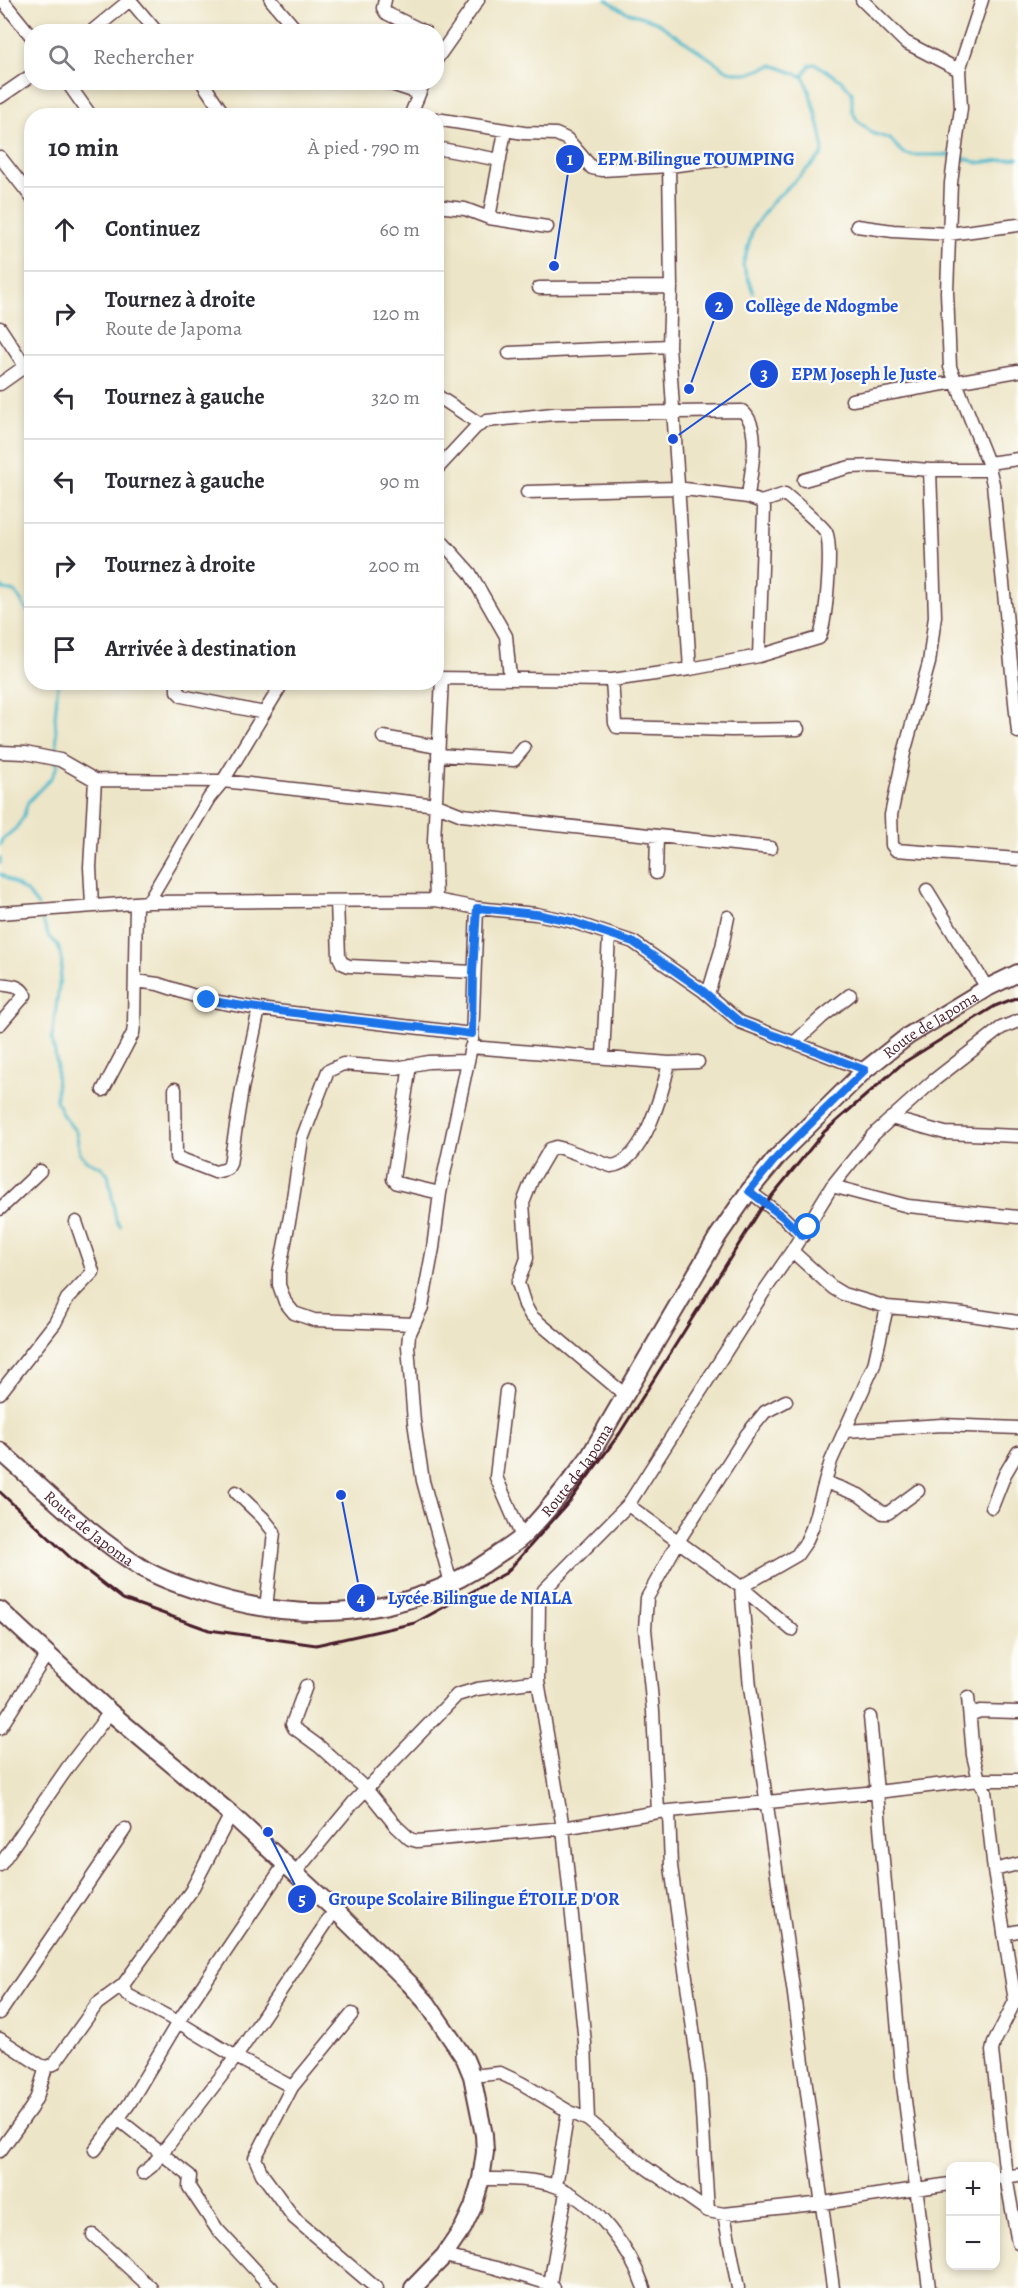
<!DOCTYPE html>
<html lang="fr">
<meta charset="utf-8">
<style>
body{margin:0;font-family:Alegreya,serif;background:#f7f7f7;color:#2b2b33}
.controls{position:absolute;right:18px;bottom:18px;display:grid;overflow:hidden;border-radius:12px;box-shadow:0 3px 9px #0003}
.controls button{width:54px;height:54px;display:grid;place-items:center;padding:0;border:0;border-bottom:2px solid #e1e1e2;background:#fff;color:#2b2b33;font:30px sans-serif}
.stop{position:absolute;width:18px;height:18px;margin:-14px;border:4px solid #1a73e8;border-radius:50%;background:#fff}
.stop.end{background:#1a73e8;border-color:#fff;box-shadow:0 2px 6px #0008}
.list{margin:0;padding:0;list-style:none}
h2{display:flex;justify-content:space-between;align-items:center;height:78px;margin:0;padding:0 24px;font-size:26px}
h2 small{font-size:20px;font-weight:400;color:#7c7c81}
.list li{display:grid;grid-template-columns:39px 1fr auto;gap:18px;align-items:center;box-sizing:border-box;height:84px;padding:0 24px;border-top:2px solid #e1e1e2}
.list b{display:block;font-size:22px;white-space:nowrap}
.list p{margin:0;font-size:20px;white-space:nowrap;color:#7c7c81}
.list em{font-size:20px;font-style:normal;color:#7c7c81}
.icon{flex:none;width:33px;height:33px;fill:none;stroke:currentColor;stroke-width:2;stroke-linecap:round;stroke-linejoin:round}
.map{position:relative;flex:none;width:1018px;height:2288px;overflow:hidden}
.search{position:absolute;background:#fff;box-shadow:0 3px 9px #0003;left:24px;top:24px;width:420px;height:66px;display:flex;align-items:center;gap:15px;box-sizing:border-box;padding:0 21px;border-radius:24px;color:#7c7c81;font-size:22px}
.panel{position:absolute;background:#fff;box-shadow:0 3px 9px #0003;left:24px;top:108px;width:420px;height:582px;border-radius:24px}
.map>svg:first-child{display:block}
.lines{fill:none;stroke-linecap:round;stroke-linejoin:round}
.stream{stroke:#4db8ca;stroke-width:3}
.minor-casing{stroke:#623d42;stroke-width:15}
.major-casing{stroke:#623d42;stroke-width:20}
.minor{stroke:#fff;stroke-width:12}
.major{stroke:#fff;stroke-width:16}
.rail{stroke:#4a1f2b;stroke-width:3}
.route{stroke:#1a73e8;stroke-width:8}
.labels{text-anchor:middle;stroke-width:4.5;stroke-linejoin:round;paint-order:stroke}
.street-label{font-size:16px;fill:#4a1f2b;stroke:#fdfcf7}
.leader{fill:none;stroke:#1d4ed8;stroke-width:2}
.callout-dot{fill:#1d4ed8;stroke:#fdfcf7;stroke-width:2}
.mark-label{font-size:18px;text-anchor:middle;font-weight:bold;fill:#fff}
.callout-label{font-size:18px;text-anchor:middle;font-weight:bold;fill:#1d4ed8;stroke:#fdfcf7;stroke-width:4.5;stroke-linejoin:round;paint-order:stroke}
</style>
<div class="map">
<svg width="1018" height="2288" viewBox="0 0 1018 2288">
<rect width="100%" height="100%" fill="#fdfcf7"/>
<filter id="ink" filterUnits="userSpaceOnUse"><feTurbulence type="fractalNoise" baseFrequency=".0167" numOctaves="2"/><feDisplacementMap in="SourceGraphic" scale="12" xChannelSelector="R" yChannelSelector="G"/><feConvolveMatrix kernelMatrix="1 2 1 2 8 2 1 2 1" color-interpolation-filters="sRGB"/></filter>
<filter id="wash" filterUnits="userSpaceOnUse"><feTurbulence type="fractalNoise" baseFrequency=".008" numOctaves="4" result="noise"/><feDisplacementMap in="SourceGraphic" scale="24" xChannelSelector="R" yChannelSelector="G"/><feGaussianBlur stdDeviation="1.35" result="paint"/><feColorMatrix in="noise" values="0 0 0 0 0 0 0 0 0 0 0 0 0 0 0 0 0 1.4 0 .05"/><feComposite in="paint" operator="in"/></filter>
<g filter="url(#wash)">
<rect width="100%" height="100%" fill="#ede5c7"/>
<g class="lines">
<path class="stream" d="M607,0L624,11L655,21L728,71L748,74L773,65L804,77C809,90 827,144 822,155L772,202L753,228L743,265L753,292
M803,76L810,65L816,64L842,81L852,92V110L857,120L872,133L890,139L903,153L910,155H952
M959,156L978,163L1018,158
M0,586L5,590L15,592L32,618
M53,755L57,746L55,717L58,682
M0,845L2,840L16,828L23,818L28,802L52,777L58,765L56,763
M0,858V863
M0,874L28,893L38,906
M39,912L49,937L58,945L62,963L52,1039L57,1064L56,1100L62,1114L76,1132L80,1153L86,1160L101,1167L108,1174L116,1220L120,1226"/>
</g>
</g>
<g filter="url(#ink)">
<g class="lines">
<defs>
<path id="minor" d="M2,0L32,37
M130,0L157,32
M271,0L298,32
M385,0L383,8L386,13L425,32
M862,0L905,42L959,70
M982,0L959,70L961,108L951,183L947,292L950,367L988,463L993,484L1018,732
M91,32L130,0
M436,60L478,0
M67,82L91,116
M202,82L225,116
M385,82L419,93
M0,97L32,75
M410,116L424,82
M436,119L524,133L556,134L567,139L592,168L602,170L669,166L726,159
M436,148L500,160
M0,157L32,198
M436,206L465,209L489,218L547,227
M489,218L505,131
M857,226L893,231L949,234L1018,225
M539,288L671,287
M0,328L25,366
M509,353L669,346
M0,384L31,362
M436,395L480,424
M852,400L1018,371
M988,463L1018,459
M436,470L476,427L487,421L553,414L742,411C763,427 750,474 748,497
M930,470L935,616L929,663L904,753L891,815L892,845L896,850L1018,859
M804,480L850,467L877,466L930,470H990
M527,492L677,488L748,497L761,502L764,508L759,656L690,669
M436,535L470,573L506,636L510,678
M759,656L819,638C826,626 833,545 826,532C819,522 795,503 785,494L761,502
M436,678L612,680L690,669L669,346L671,287L669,166
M612,680L615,723L617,727L732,730L798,729
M177,682V691L182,696L264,713
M383,737L438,747
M0,752L25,753L60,760L95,780L223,781L437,805L462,815L771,848
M438,755L514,760L524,748
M656,873L657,836
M927,890L987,988
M436,900L434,841L442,678
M337,901L339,957L342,963L349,966L473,972
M148,902L209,798L223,781L283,682
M92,905L90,867L95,780
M0,913L148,902L436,900L477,908L536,914L570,921L633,942L702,990L740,1022L865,1070
M136,981L158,984L207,1000L259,1009L472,1034
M0,984C10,986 21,985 25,995L0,1024
M708,994L722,947L728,917
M472,1040L477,908
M794,1043L822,1017L850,995
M603,1056L609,935
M410,1065L393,1179L397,1183L440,1193
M175,1089L176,1157L215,1172L227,1169L230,1164L242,1089L259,1009
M103,1090L133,1033L134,1025L136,903
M891,1118L945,1133L1018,1136
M832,1186L908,1206L1018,1217
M749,1191L783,1217L803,1236
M0,1209L40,1171
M887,1307L843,1294L833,1288L792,1251L832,1186L873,1135L933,1081L1001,1028L1018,1021
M414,1324L314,1320L294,1313L285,1302L279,1285V1273L291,1211L302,1139L328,1071L343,1064L396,1068L428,1062L467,1061
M506,1391L496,1477L522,1537
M0,1393L55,1323L67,1299L93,1272L76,1222
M624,1394L531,1316L525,1305L518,1283L527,1258L523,1203L532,1180L550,1149L556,1147L564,1149L611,1166C644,1163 663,1090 669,1063
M846,1431L942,1425L1018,1428
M825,1482L859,1495L883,1513H888L918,1491
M236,1492L263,1518L274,1532L266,1609
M628,1505L741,1587L750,1687L793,1987L833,2288
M992,1507L1005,1474L1018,1452
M451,1583L423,1481L414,1422L408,1346L409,1335L422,1307L433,1248L440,1193L471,1047L669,1063L698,1062
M792,1630L741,1587L797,1555L806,1542L812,1528L831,1461L874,1365L887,1307L957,1313L1018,1322
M306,1686L292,1724L294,1728L320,1747L367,1790L396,1826L410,1839L417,1841L563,1828L658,1812L877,1792L902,2077L929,2288
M968,1697L973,1755L979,1780L985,1791L994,1870L1015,2001L994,2043L992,2051L1006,2177L1018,2243
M970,1715L980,1711L1018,1712
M870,1717L877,1792L979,1780H1018
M0,1728L47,1654
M658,1812L653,1711L645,1629L647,1598L679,1540L747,1434L765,1412L786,1401
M669,1812L671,1866L700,2081L708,2211
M231,1814L191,1891L123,1985L126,1994L178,2022L284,1865
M0,1865L68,1767L110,1712
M994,1870L1018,1864
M294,1874L353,1803L457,1695L477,1689L538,1681
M1004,1934L1018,1931
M0,2013L125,1829
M352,2014L292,2087L255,2158L262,2174L294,2218L376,2288
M0,2039L40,2065L46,2067L54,2064L97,2004L123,1985
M472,2076L500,2073L521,2083L568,2111L588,2120L645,2167L708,2211L724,2214L823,2203L950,2184
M292,2087L236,2057L335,1910
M118,2119L190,2176L189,2187L217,2229L272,2288
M588,2120L585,2043L563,1828L538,1681L539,1601L544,1590L628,1505L765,1290L792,1251
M95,2150L129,2104L178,2022L236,2057L152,2166L143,2173
M0,2151L31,2108L37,2097L46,2067
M996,2178L1018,2175
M481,2179C505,2179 532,2178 555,2186C594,2200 631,2250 644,2288
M556,2186L568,2111
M724,2214L738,2288
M93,2235L151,2288
M444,2256L496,2268L550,2284L554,2288
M550,2284L566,2192"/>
<g id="major">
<path id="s1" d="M0,1451C46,1491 91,1537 144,1569C161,1579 179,1585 198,1591C298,1625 404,1621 493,1558C502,1551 514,1545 522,1537C546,1514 569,1483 589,1457L718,1236L749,1191L778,1156L865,1070L908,1036L987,988L1018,973"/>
<path d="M0,1610L110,1712L231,1814L335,1910L410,1984L427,2003L465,2059L472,2076L484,2135L485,2152L481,2179L473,2207L463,2228L444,2256L413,2288"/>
</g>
</defs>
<use href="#minor" class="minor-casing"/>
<use href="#major" class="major-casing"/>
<use href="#minor" class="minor"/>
<use href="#major" class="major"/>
<path class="rail" d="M0,1492L74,1561L123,1599L209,1630L316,1645L415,1623L506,1573L570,1501L620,1433L761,1209L824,1132L903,1063L995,1006L1018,997"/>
</g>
</g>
<g class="lines" filter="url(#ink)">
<path class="route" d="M207,1000C295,1016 384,1022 472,1034L473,972L477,908L536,914L570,921L633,942L702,990L740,1022L865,1070L778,1156L749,1191L783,1217L803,1236L808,1227"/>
</g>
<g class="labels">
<g class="street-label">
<text dy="6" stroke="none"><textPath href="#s1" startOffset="1252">Route de Japoma</textPath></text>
<text dy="6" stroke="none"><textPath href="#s1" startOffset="676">Route de Japoma</textPath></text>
<text dy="6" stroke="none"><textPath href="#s1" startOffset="118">Route de Japoma</textPath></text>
</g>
</g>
<path class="leader" d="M554 266L570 159M689 389L719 306M673 439L764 374M341 1495L361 1598M268 1832L302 1899"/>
<g class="callout-dot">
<circle cx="554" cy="266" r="6"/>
<circle cx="689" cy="389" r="6"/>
<circle cx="673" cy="439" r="6"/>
<circle cx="341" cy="1495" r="6"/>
<circle cx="268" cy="1832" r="6"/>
<circle cx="570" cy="159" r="15"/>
<circle cx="719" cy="306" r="15"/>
<circle cx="764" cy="374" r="15"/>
<circle cx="361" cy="1598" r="15"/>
<circle cx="302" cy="1899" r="15"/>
</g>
<g class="mark-label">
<text x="570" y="165">1</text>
<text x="719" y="312">2</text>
<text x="764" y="380">3</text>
<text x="361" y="1604">4</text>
<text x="302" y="1905">5</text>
</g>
<g class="callout-label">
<text x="696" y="165">EPM Bilingue TOUMPING</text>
<text x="822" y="312">Collège de Ndogmbe</text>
<text x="864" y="380">EPM Joseph le Juste</text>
<text x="480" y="1604">Lycée Bilingue de NIALA</text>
<text x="474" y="1905">Groupe Scolaire Bilingue ÉTOILE D'OR</text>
</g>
</svg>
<div class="controls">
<button>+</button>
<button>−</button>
</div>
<div class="stop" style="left:808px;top:1227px"></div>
<div class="stop end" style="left:207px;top:1000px"></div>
<div class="search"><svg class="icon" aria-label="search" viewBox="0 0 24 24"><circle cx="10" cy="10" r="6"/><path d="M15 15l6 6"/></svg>Rechercher</div>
<section class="panel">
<h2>10 min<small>À pied · 790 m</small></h2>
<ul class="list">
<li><svg class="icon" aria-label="ahead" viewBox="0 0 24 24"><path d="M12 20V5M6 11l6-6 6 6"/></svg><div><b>Continuez</b></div><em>60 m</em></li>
<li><svg class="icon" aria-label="right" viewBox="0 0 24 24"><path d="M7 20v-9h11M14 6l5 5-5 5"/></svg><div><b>Tournez à droite</b><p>Route de Japoma</p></div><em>120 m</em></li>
<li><svg class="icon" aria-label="left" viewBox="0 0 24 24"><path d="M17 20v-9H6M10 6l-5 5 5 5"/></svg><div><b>Tournez à gauche</b></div><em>320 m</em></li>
<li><svg class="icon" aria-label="left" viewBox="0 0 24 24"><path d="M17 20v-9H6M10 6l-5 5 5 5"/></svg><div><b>Tournez à gauche</b></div><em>90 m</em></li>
<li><svg class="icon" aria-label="right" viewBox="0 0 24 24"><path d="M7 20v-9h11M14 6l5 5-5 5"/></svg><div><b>Tournez à droite</b></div><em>200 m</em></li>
<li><svg class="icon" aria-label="arrive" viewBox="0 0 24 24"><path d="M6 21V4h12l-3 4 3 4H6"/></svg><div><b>Arrivée à destination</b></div></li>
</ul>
</section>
</div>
